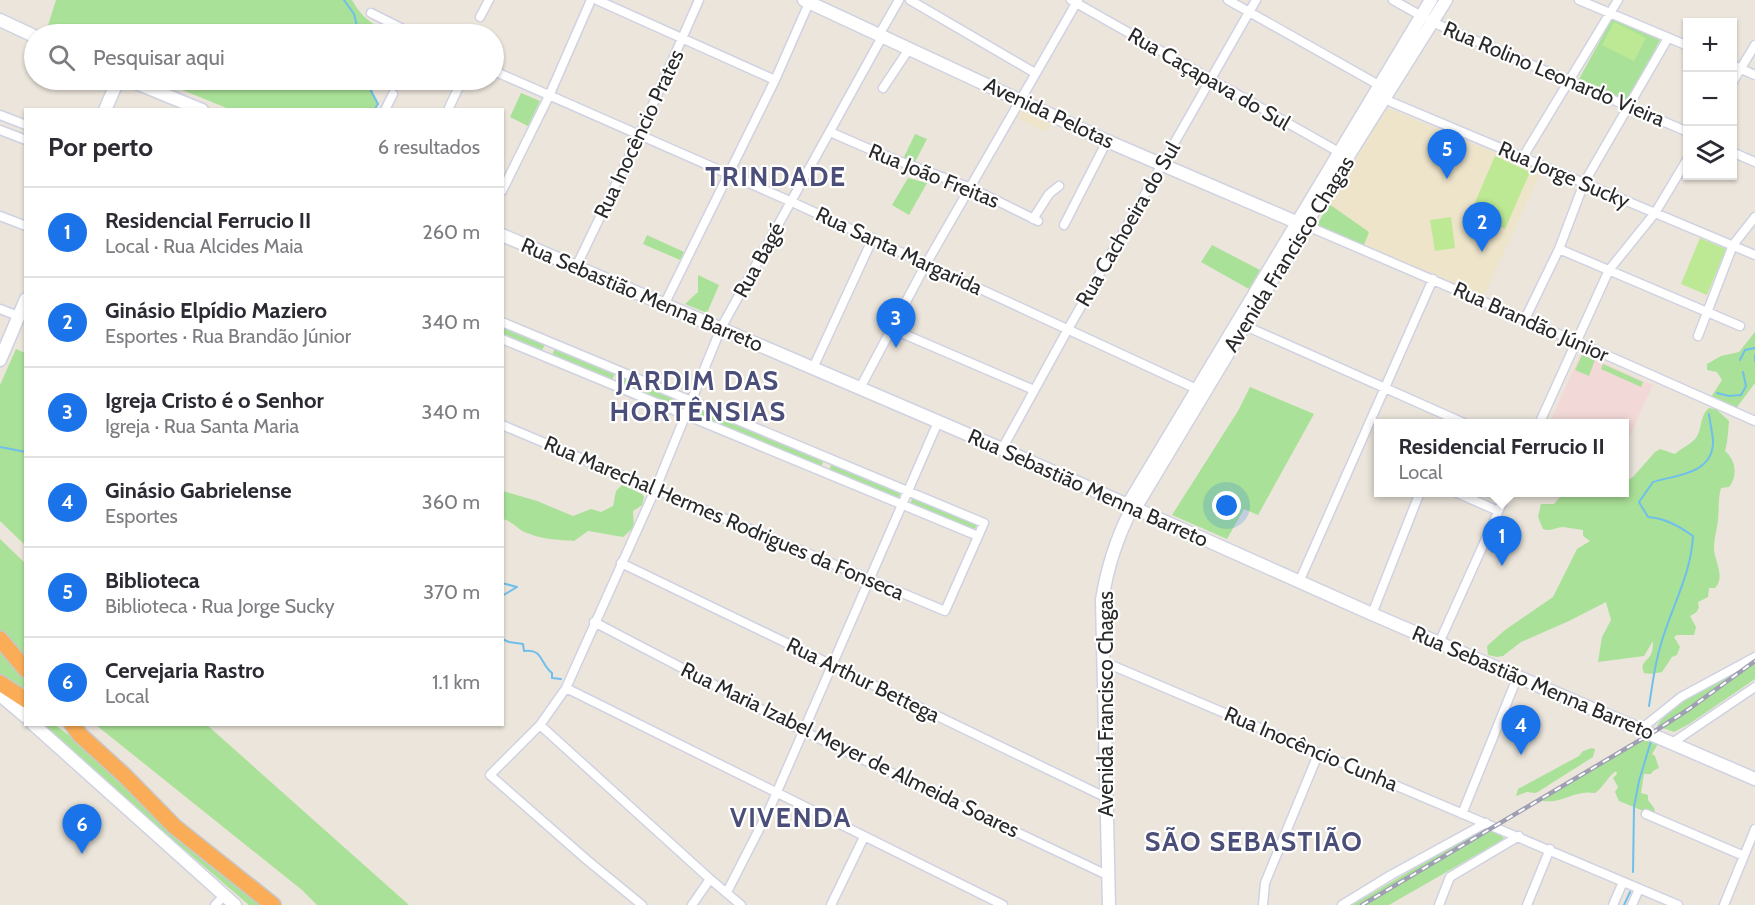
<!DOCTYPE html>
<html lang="pt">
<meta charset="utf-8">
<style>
body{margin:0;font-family:Cabin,sans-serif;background:#f7f7f7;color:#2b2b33}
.controls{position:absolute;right:18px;top:18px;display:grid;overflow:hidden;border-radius:0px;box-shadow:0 2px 4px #0004}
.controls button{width:54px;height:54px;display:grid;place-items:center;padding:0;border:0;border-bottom:2px solid #e1e1e2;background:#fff;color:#2b2b33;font:30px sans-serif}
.you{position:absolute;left:1227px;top:506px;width:21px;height:21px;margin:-15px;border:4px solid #fff;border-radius:50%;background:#1a73e8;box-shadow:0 0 0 9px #1a73e833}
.badge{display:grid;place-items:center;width:39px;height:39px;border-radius:50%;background:#1a73e8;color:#fff;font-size:20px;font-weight:700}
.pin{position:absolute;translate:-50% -50px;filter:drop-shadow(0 2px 3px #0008)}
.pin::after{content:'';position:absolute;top:32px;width:21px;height:18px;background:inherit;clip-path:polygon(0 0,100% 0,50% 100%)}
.popup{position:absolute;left:1374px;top:419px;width:255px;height:78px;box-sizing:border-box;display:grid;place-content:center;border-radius:0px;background:#fff;filter:drop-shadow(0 2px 4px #0005);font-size:20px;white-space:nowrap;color:#7c7c81}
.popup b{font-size:22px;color:#2b2b33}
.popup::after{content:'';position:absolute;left:50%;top:100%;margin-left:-12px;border:12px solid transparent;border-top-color:#fff}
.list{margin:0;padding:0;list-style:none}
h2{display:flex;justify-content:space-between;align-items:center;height:78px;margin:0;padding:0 24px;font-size:26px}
h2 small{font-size:20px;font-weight:400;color:#7c7c81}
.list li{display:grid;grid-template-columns:39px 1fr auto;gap:18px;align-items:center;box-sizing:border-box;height:90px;padding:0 24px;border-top:2px solid #e1e1e2}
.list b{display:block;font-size:22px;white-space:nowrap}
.list p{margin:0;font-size:20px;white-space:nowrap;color:#7c7c81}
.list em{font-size:20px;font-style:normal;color:#7c7c81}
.icon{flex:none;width:33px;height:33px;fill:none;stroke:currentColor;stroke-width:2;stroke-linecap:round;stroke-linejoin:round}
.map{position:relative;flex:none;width:1755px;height:905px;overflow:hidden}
.search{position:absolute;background:#fff;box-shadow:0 2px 4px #0004;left:24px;top:24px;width:480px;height:66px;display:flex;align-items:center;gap:15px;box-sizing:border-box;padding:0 21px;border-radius:33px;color:#7c7c81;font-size:22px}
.panel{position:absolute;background:#fff;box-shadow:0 2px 4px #0004;left:24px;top:108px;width:480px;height:618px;border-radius:0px}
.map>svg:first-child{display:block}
.education{fill:#ede4ca}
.medical{fill:#f2d9d8}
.green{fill:#aae198}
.pitch{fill:#bde894}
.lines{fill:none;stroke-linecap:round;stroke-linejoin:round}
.stream{stroke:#6fbfec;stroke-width:2}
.street-casing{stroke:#d0d2e2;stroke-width:11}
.secondary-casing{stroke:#d0d2e2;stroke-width:15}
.highway-casing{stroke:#c7c7c7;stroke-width:18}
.street{stroke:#fff;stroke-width:8}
.secondary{stroke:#fff;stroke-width:12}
.highway{stroke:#faac56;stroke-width:15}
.rail-casing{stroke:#9e9fb3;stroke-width:4.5}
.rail{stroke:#fff;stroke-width:2;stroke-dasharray:7;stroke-linecap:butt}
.labels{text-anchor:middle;stroke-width:4.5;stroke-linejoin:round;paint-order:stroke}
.street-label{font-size:21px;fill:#292929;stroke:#fff}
.district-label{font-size:27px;font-weight:bold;letter-spacing:1.5px;fill:#4a4e78;stroke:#fff}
</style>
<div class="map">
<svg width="1755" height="905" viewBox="0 0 1755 905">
<rect width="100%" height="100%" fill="#ebe5db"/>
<path class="education" d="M1023,107L1052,121L1046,132L1018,118Z
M1386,108L1541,171L1484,296L1317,225Z"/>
<path class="medical" d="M1581,353L1653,385L1625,446V424H1549Z"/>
<path class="green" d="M56,0H352C360,14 367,21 381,28L380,33L373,31L371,34H53L46,32Z
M1612,19L1660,40L1628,101L1579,79Z
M158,80H372L373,95L378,104L374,110L229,109Z
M521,93L540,101L528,126L510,117Z
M915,134L927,139L914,164L903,159Z
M908,178L927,183L909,215L892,205Z
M1329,204L1369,232L1364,245L1317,225Z
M647,235L684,252L680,260L643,244Z
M1212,245L1260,270L1249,289L1201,262Z
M698,275L719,285L707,313L685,304L698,292Z
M502,326L545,344L542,351L503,334Z
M1755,332V383L1734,411L1711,397L1722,380L1717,372L1707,370V364L1721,356L1739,352Z
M555,348L615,373L612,380L552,355Z
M16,349L25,353V545L0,521V385Z
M1582,355L1595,360L1589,376L1575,370Z
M1603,364L1643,382L1641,387L1601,369Z
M623,376L681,401L678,408L620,383Z
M1250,387L1314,414L1258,515L1244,509L1227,539L1172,515L1238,411Z
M696,407L824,460L821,467L693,414Z
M1709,408L1716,409L1729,421C1728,431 1728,441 1725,451C1736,460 1738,476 1729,487L1721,488C1718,499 1719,509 1718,520C1717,529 1714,539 1714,548C1714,561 1726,576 1715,588H1709L1708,597L1698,602C1700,610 1697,613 1690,616L1696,627L1694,635H1677L1674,637L1680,647L1677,655L1672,657L1662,672L1651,674L1644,673C1640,663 1645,663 1650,656C1653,652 1653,645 1653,641L1644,656L1598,662L1602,637L1611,620L1606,602L1569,621L1521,642L1503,656L1497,657L1488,655L1487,646L1505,630L1553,597L1577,549L1590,541L1583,536V530C1577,529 1569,528 1563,527C1556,527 1551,532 1543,529L1538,517L1541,504H1554L1560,497L1559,493L1625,492V482L1633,477L1655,452L1660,449L1675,454C1681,448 1690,445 1695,439C1703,430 1699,416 1709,408Z
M832,463L901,492L898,499L829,470Z
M622,485L642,494L644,497L642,505L633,511L634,527L623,537L588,531L574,541C559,540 541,539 527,533C518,530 514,522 503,519V491L537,501L573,516L591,509L601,512L613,506L616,491Z
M913,497L977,524L974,531L910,504Z
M0,539L25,563V658L0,631Z
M0,647L25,676V694L0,677Z
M1755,660V679L1689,724L1674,732L1657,726C1672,700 1729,677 1755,660Z
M39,725H55L81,744L264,905H249Z
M96,725H207L409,905H317L302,890Z
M1644,738L1657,741L1658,744L1652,754L1655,756L1659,768L1653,771L1651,774H1644L1641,793L1648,795V800L1654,808L1655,812L1651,814L1619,801L1615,792L1618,787L1613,778L1617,774L1616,771C1607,777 1604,787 1595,793C1573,789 1561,806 1540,800Z
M1592,748L1595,749L1593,757L1536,793L1527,792L1516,796L1518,789L1579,756L1583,751Z
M1482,829L1500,833L1504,839L1389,905H1352Z"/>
<path class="pitch" d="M1614,22L1646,38L1634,61L1602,45Z
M1495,156L1530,172L1505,229L1470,214Z
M1451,217L1455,248L1435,251L1430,220Z
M1700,238L1726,249L1707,295L1681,284Z"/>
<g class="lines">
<path class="stream" d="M344,0L354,14L359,34
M367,80L369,87L378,104L374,110
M1755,355V361
M1740,360L1745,350L1755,348
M1717,393L1729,396L1741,395L1746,386L1743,372
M0,447L26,452
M502,583L517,587L502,596
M502,639L509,642L523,644L524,651C543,648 540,664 552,673V678L561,679
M1649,706C1652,688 1654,669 1659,651C1669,611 1691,577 1693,536C1679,526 1665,518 1648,517L1639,502L1653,482C1676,475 1712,474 1713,443C1713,434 1710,423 1709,414
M1633,872L1634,807L1639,781L1651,741
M1624,905L1630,892"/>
<defs>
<path id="street" d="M597,0L775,80
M910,0L1035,73
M1071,0L1344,155
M1228,0L1384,88
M1393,0L1432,22L1688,132
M1579,0L1688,46
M371,13L413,34
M480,17L489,0
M879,35L899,0
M1732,65L1755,75
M494,71L792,202L1201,391
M1732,83L1755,45
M883,88L909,49
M1380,95L1391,102L1755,255
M385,110L393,94
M448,110L462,80
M0,115L26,125
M0,130L26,140
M830,132L883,155L971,188L1038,221
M1732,152L1755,162
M1523,157L1618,0
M502,191L549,96L591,0
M0,216L26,226
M1033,219L1049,194L1059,186
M1064,225L1107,141
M1305,225L1577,342L1755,421
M1559,249L1740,326
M576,267L639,136L699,0
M664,305L775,80L809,3
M0,309L18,316
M1525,319L1559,249L1584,183L1668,38
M502,322L984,523L945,611L502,425
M1241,324L1466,424
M892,329L1034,390
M1698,336L1733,245L1755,217
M502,339L978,536
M813,368L873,238
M860,388L926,264L1078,0
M1539,424L1609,270L1655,213L1688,158
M1002,449L1068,329L1256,0
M1455,492L1498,511
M621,563L1105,797
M1299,582L1433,279
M1372,614L1420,492
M594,622L803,731L1107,875
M1439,643L1507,492
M1104,662L1678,905
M566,688L1003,905
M540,725L566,688L655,490L721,328L882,37
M1641,729L1681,697L1755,657
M1672,743L1755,687
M1462,814L1517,678
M1646,814L1744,856
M727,892L769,810L938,422
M215,905L224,896
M642,905L587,860L490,775L540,725L710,879
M692,905L710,879L741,905
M831,905L864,837
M1263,905L1265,883L1319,752
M1342,905L1391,875L1486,823
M1439,905L1450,877L1519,836
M1527,905L1550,849
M1613,905L1623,882
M1632,905L1639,889
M1724,905L1755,829"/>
<path id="secondary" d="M804,0L1107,141L1303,225
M0,20L34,36
M129,80L202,110
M105,110L118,80
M502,235L1002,449L1372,614L1755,779
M0,360L26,299
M1127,506L1431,0
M1134,510L1305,225L1446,0
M0,695L26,717
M33,724L235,905
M1109,905L1102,600C1107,569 1117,537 1132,508"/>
<path id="highway" d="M0,639L26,670
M0,683L26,700
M72,724L80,735L125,776L175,827L273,905"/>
</defs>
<use href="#street" class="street-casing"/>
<use href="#secondary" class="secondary-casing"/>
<use href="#highway" class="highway-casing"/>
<use href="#street" class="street"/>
<use href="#secondary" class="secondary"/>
<use href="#highway" class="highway"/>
<defs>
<path id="rail" d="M1362,905L1652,733L1689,709L1755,661"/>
</defs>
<use href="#rail" class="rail-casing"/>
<use href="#rail" class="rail"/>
</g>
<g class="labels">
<g class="street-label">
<text transform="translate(1554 74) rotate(23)" y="7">Rua Rolino Leonardo Vieira</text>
<text transform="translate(1209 79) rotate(30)" y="7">Rua Caçapava do Sul</text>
<text transform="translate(1049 113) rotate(25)" y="7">Avenida Pelotas</text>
<text transform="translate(639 134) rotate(-65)" y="7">Rua Inocêncio Prates</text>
<text transform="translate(1564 175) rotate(23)" y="7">Rua Jorge Sucky</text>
<text transform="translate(934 176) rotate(22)" y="7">Rua João Freitas</text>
<text transform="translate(1128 224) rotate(-60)" y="7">Rua Cachoeira do Sul</text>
<text transform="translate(899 251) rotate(25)" y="7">Rua Santa Margarida</text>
<text transform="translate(1289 254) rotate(-58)" y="7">Avenida Francisco Chagas</text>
<text transform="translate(759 260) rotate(-61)" y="7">Rua Bagé</text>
<text transform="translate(642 295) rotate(23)" y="7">Rua Sebastião Menna Barreto</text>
<text transform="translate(1531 322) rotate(24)" y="7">Rua Brandão Júnior</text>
<text transform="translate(1088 488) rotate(24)" y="7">Rua Sebastião Menna Barreto</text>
<text transform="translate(724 518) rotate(23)" y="7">Rua Marechal Hermes Rodrigues da Fonseca</text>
<text transform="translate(863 680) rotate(26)" y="7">Rua Arthur Bettega</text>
<text transform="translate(1533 683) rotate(23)" y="7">Rua Sebastião Menna Barreto</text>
<text transform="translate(1106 704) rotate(-90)" y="7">Avenida Francisco Chagas</text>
<text transform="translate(1311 749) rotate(23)" y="7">Rua Inocêncio Cunha</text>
<text transform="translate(850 750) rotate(26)" y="7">Rua Maria Izabel Meyer de Almeida Soares</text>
</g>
<g class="district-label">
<text x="776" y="186">TRINDADE</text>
<text x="698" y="390">JARDIM DAS<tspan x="698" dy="31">HORTÊNSIAS</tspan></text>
<text x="791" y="827">VIVENDA</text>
<text x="1254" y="851">SÃO SEBASTIÃO</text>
</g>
</g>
</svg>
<div class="controls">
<button>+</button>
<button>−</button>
<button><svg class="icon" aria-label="layers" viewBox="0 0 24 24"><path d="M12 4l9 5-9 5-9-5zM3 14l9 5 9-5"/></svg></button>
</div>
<div class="you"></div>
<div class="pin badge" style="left:1502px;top:566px">1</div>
<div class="popup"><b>Residencial Ferrucio II</b>Local</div>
<div class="pin badge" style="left:1482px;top:252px">2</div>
<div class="pin badge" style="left:896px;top:348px">3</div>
<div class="pin badge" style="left:1521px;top:755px">4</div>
<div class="pin badge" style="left:1447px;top:179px">5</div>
<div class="pin badge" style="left:82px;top:854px">6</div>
<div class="search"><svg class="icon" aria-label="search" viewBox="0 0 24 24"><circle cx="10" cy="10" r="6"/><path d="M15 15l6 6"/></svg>Pesquisar aqui</div>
<section class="panel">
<h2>Por perto<small>6 resultados</small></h2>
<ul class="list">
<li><span class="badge">1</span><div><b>Residencial Ferrucio II</b><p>Local · Rua Alcides Maia</p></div><em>260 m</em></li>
<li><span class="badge">2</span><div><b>Ginásio Elpídio Maziero</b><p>Esportes · Rua Brandão Júnior</p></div><em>340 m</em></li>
<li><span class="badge">3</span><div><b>Igreja Cristo é o Senhor</b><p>Igreja · Rua Santa Maria</p></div><em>340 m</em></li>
<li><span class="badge">4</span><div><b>Ginásio Gabrielense</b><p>Esportes</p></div><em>360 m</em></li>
<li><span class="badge">5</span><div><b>Biblioteca</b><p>Biblioteca · Rua Jorge Sucky</p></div><em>370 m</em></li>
<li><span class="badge">6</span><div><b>Cervejaria Rastro</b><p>Local</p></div><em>1.1 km</em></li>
</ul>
</section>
</div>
